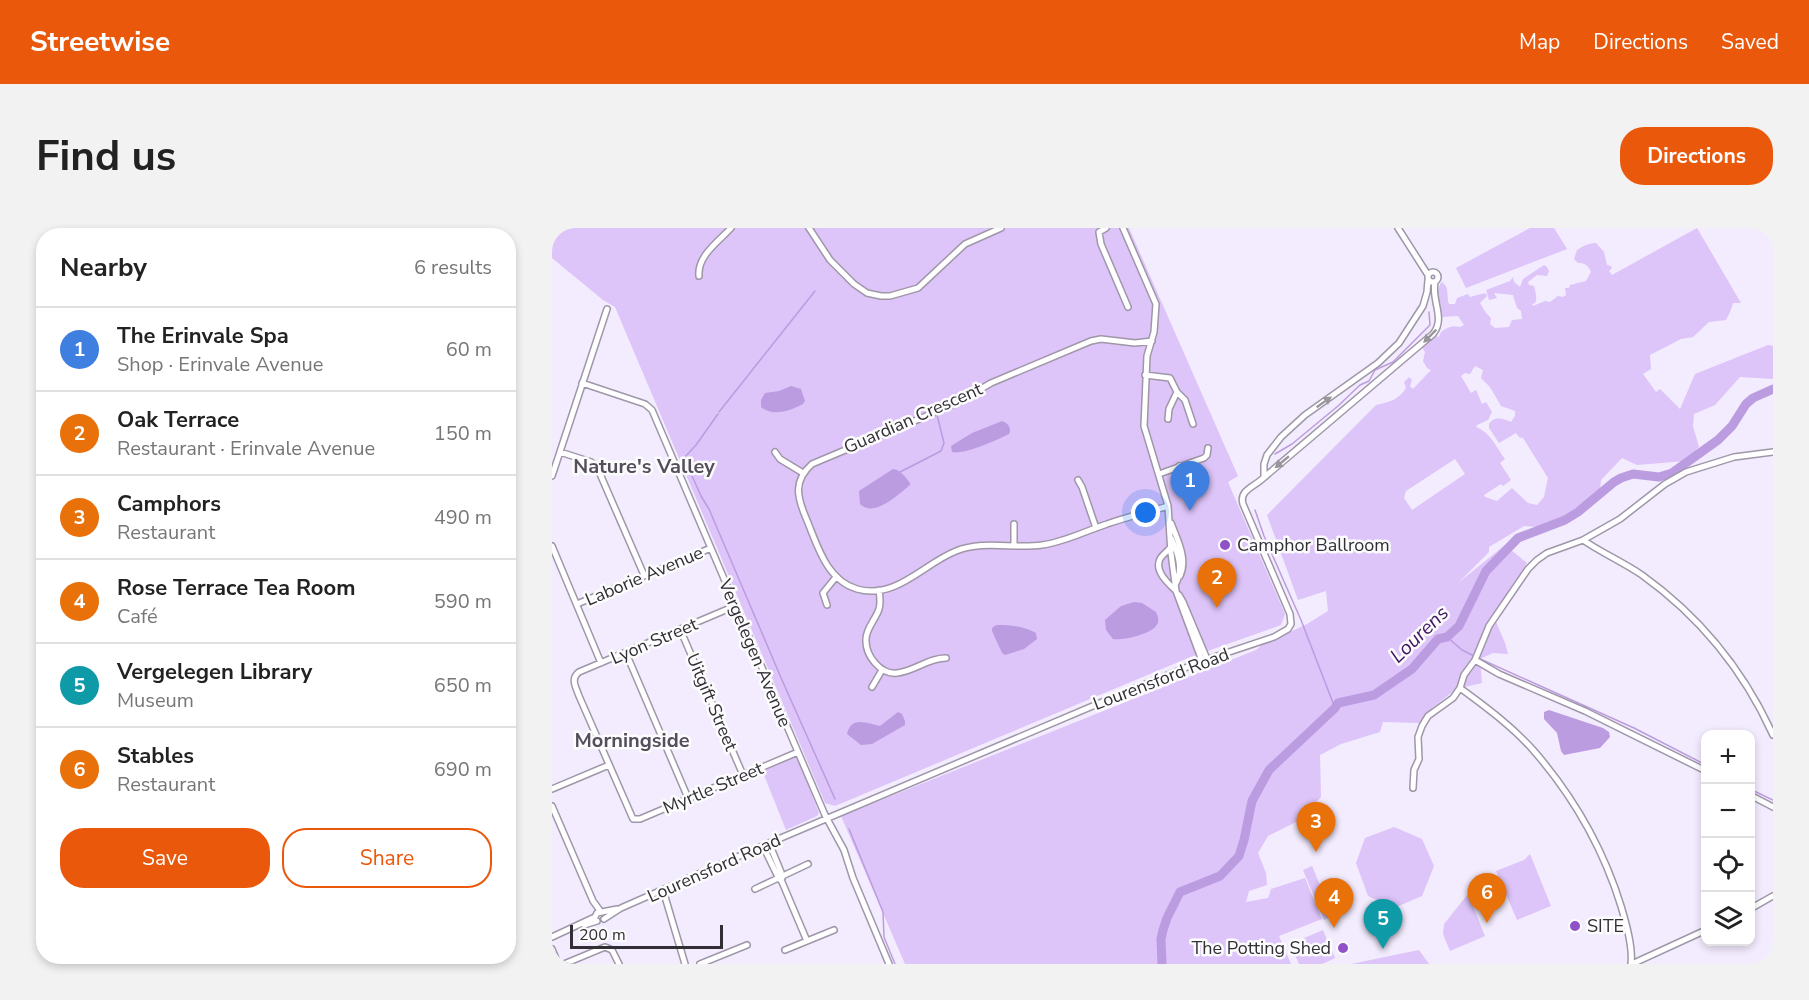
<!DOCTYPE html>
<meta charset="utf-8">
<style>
body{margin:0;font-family:"Nunito Sans",sans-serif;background:#f2f2f2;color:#222}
.controls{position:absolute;right:18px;bottom:18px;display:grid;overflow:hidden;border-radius:12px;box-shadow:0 3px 9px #0003}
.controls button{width:54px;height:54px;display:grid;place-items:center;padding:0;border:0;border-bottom:2px solid #e0e0e0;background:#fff;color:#222;font:30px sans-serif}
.scale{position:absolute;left:18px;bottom:15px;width:153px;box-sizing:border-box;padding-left:6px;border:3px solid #322e36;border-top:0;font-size:16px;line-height:21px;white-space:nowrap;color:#322e36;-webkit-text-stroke:4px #fcfcfc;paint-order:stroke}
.you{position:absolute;left:594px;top:285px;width:21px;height:21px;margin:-15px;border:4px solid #fff;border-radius:50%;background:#1a73e8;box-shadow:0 0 0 9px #1a73e833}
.badge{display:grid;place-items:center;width:39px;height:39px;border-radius:50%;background:#ea580c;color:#fff;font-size:20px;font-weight:700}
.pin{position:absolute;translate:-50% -50px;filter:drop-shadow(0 2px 3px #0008)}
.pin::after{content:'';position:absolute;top:32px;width:21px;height:18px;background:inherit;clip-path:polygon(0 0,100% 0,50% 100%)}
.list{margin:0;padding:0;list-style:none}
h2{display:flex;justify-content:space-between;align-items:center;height:78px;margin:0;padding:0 24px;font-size:26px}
h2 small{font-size:20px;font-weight:400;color:#767676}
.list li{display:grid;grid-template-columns:39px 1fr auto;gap:18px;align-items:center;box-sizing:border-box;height:84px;padding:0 24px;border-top:2px solid #e0e0e0}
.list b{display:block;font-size:22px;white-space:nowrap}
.list p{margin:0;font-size:20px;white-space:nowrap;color:#767676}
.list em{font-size:20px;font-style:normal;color:#767676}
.actions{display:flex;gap:12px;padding:18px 24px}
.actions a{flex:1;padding:14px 0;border:2px solid #ea580c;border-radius:24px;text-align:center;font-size:21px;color:#ea580c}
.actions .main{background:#ea580c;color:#fff}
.icon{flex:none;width:33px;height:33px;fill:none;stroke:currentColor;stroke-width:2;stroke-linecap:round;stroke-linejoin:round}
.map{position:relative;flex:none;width:1221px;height:736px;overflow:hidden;border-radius:24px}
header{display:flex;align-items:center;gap:36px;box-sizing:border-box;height:84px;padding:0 30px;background:#ea580c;color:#fff}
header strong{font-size:28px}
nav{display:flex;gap:33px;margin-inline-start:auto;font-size:21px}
.intro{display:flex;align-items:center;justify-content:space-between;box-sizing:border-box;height:144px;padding:0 36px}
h1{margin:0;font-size:42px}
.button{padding:15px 27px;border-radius:24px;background:#ea580c;color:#fff;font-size:21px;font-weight:700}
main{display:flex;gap:36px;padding:0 36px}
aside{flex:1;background:#fff;border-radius:24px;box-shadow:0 3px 9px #0003}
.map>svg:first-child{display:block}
.green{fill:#ddc4f9;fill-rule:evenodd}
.water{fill:#bc9ce0}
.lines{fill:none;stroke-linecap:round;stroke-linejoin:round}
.stream{stroke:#bc9ce0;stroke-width:1.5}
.river{stroke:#bc9ce0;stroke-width:9}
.minor-casing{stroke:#9f97a8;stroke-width:8}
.minor{stroke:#fff;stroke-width:5}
.oneway{fill:#98969a}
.poi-dot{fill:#9152c8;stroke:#fcfcfc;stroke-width:2}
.labels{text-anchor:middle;stroke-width:5;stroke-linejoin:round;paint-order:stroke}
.street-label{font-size:18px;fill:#322e36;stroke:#fcfcfc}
.poi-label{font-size:18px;fill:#322e36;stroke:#fcfcfc;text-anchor:start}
.neighbourhood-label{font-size:20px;font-weight:bold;fill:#554e5d;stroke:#fcfcfc}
.water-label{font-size:20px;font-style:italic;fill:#421464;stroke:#fcfcfc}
</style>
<header>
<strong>Streetwise</strong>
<nav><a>Map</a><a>Directions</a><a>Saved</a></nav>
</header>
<div class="intro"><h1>Find us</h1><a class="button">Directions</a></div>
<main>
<aside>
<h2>Nearby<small>6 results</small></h2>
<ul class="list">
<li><span class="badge" style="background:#3f7fe0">1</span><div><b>The Erinvale Spa</b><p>Shop · Erinvale Avenue</p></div><em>60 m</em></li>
<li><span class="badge" style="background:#e8710a">2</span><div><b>Oak Terrace</b><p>Restaurant · Erinvale Avenue</p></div><em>150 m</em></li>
<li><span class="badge" style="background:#e8710a">3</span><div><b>Camphors</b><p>Restaurant</p></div><em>490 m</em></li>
<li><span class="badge" style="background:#e8710a">4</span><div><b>Rose Terrace Tea Room</b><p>Café</p></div><em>590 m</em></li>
<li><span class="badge" style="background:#0f9aa8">5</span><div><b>Vergelegen Library</b><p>Museum</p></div><em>650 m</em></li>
<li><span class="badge" style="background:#e8710a">6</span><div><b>Stables</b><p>Restaurant</p></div><em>690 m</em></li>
</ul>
<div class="actions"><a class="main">Save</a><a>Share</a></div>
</aside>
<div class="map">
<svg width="1221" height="736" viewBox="0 0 1221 736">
<rect width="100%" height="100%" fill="#f3ebfe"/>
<path class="green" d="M0,0H577L686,248L676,254L733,386L729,397L636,430L283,578L273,575L63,79L51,72L0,30Z
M978,0H1002L1015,21L914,60L904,40Z
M1145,0L1189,75H1181L1178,84L1174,92L1157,94L1141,109L1129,111L1098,127L1099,141L1091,146L1104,164L1108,161L1128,181L1143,146L1216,117L1221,118V151L1188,149L1163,177L1142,186L1141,198L1147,219L1133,233L1085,237L1070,230L1049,252L1048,262L1015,287L985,299L972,298L937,319V324L906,355L953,317L975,335L942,389L953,415L956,426L941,425L928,431L930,455L904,461L880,480L868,495L831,494L828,504L789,516L768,527L769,569L748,592L716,608L706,625L714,645L715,657L697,663L694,674L716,670L719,661L753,650L770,691L727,708L739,736H353L289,588L704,422L710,417L755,396L776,383L774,363L746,372L715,287L824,177C837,174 847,172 854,160L852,154L857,149L860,152L858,158L861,161L879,142L875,140L871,133L873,124L870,119L884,108L887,109L889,104C896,99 900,97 908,99L912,97L906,88L889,89L884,67L889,54C898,58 894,67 897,76H903L905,70L916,66L918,69L933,65L935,68L928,75L934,85L939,90L938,96L943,100L957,99L960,92L970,91L969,83L965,80L961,67L942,65L945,70L937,72L934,62L958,53L961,49L962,54L968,59L971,51L992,37L995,39L997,43L995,48L985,47L976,54L977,57L982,58C983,64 986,70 983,75L980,76L981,78L993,73L998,74L1006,68L1011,69L1014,67L1013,60H1017L1018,57L1034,53L1039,44C1036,37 1033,35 1026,35L1022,31L1025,22C1031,18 1037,15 1044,15L1052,24L1055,37L1059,38L1060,40L1057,43L1060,47ZM923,138L931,142L929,150L938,159L949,178L963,183V188L959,194C951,190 942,188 937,196V200L947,215L964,205L967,209L971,210L996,250L992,269L985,277L976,275L960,260L945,273L933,269L932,267L949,256L951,258L959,252L948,235L953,231C944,219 939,205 924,199L925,197L936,192L940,184L934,174L930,176L924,162L919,165L909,148L913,145L918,146ZM903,231L913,246L860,282L852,270L854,263Z
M240,529L246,531L267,585L265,588L234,602L210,542Z
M842,599L870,611L882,638L870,668L842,680L816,668L804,635L813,610Z
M978,626L999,678L965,692L944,643L972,632Z
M760,638L781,688L772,692L751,642Z
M916,666L933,708L898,723L891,706L892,696Z
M771,702L783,730L770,736H747L738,716Z
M867,722L877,736H799Z"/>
<path class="water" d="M239,158L249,161L253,173L251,176C238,183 221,189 209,179V172L213,165L227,163Z
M450,193C456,195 460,200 457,206C445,212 412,227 400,224L399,218L420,205Z
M341,241C348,241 354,250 358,255V257C346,267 322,290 308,276L307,263Z
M582,374L590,375L604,384C606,389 608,393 604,398C599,406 570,413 561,411L554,402L553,392L569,378Z
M444,397C458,397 471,398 484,405L485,411L472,421L453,427L450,425L440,403V400Z
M997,482L1051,500L1057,504L1058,509L1048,520L1012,527L1009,523L1005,505L992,491V484Z
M346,484L350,486L353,493V497L320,516L309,517L295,506C299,488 315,495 328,498Z"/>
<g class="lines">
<path class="stream" d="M167,184L263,63
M166,186L144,217L132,230L149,268L157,281L230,452L283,571
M723,226L740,216L786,178L808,157L817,153L823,142L841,134L878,97L877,84
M348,244L389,223L392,215L385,187
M703,282L712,308L749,392L783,480
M895,409L910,422L922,428
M926,430L1082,500L1154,537
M1198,561L1221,572
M297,601L331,684L332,709L343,736"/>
<path class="river" d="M610,736L609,711L611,702L615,690L628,664L668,648L687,628L692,612L700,573L717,542L783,480L786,475L822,467L860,441L886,411L895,409L907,398L934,343L966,310L1013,292L1026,284L1062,254L1069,250L1081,246L1107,249L1120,245L1166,212L1180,198L1194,176L1201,170L1221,161"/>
<defs>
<path id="minor" d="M257,0L278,32L302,56L315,65L329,68H338L366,60L413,16L449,0
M554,0L547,4L549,16L576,79
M571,0L604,76L602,104L595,128L592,198L616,278L619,325L624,363L650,433
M846,0L876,47
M876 49a5 5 0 1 1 10 0a5 5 0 1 1-10 0Z
M147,48C145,28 167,13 179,0
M600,113L583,115L549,111L539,113L439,155L408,173L379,186L260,236C241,253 245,269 254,290C265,316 274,352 305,361C344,372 371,336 404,323C432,312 461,321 490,317C513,314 533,303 555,296C575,289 596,284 616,278
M593,147L618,150L625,164L633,172L641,196
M30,155L93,176L100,182L246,524L273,587L292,622L301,650L337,736
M616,191L617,181L625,164
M8,224L39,234L45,239L92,347
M223,224L228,231L251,245
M1221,224L1182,229L1134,244L1113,256L1068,291L1031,312C1050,325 1071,334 1090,347C1147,388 1192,443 1221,507
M627,238L642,262
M607,246L652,230L655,227L656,220
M0,248L55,81
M712,249V236L715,227L729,209L753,187L826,135L847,115L871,78L875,64L876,52
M526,252L530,259L544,300
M619,295C625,311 636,331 628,348
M462,296V317
M619,310C626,325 632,342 623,357
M0,318L49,435
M618,320C616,323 610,327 608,331C602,343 616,355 623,362
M327,362C328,369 329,375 327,381C324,391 314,400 314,411C313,428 329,447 345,445C363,443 376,430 394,430
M627,367L631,374L655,431
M25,376L159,320
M275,377L271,365L284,349
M183,378L27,444C18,451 24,459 27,468L81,591H88L246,524
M128,401L191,547
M74,425L136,570
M923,432L947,446L1033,483L1154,543
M320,459L330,442
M908,460C934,479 961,499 982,523C1021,568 1051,620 1069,678C1074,695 1081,719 1079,736
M861,560L862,542L867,531L866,509L870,498L876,488L901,470L908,460L912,447L923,432L937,398L976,341L985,332L995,325L1031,312
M0,561L57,537
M1198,567L1221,579
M0,578L41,673L49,684
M217,615L229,644L230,650
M211,618L226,649L230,654L255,713
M203,661L256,636
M111,662L133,736
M1198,681L1221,668
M52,691L69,680L217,615L562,469L650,433L722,409L736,401L739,396L738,386L691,276C687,263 701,259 709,252L881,106C894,90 879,73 883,54
M32,697L45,693
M0,709L43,689L45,685L65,681
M0,721L6,736
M233,722L282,702
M12,736L53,719L60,722L67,736
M148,736L195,717
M1080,736L1154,702"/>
</defs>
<use href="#minor" class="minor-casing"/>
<use href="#minor" class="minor"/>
</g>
<defs><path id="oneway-solid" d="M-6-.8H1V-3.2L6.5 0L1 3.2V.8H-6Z" transform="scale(1.5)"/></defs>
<g class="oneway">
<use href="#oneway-solid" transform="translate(878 108) rotate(135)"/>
<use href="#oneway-solid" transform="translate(772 174) rotate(-35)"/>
<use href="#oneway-solid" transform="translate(730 234) rotate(140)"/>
</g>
<g class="poi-dot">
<circle cx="673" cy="317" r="6"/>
<circle cx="1023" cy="698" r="6"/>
<circle cx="791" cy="720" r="6"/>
</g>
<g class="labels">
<g class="street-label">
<text transform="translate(361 190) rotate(-24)" y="6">Guardian Crescent</text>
<text transform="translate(92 348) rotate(-23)" y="6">Laborie Avenue</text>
<text transform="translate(102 413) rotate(-23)" y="6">Lyon Street</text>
<text transform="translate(203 425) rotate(67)" y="6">Vergelegen Avenue</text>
<text transform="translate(609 451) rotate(-21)" y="6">Lourensford Road</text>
<text transform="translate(160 474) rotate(67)" y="6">Uitgift Street</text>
<text transform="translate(161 560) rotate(-23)" y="6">Myrtle Street</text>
<text transform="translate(162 640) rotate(-24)" y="6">Lourensford Road</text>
</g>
<g class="poi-label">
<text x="685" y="323">Camphor Ballroom</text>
<text x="1035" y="704">SITE</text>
<text x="779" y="726" text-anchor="end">The Potting Shed</text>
</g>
<g class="neighbourhood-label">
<text x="92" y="245">Nature's Valley</text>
<text x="80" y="519">Morningside</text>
</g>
<g class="water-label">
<text transform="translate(867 406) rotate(-44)" y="7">Lourens</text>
</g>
</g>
</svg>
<div class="controls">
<button>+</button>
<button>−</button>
<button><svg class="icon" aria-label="locate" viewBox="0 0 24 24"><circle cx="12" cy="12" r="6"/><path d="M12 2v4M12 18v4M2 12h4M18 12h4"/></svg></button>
<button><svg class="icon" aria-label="layers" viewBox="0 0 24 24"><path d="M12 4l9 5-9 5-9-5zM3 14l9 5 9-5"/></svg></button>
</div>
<div class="scale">200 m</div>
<div class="you"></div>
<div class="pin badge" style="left:638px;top:283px;background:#3f7fe0">1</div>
<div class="pin badge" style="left:665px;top:380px;background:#e8710a">2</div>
<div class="pin badge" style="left:764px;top:624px;background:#e8710a">3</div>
<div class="pin badge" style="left:782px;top:700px;background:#e8710a">4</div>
<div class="pin badge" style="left:831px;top:721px;background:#0f9aa8">5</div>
<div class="pin badge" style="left:935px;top:695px;background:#e8710a">6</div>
</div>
</main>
